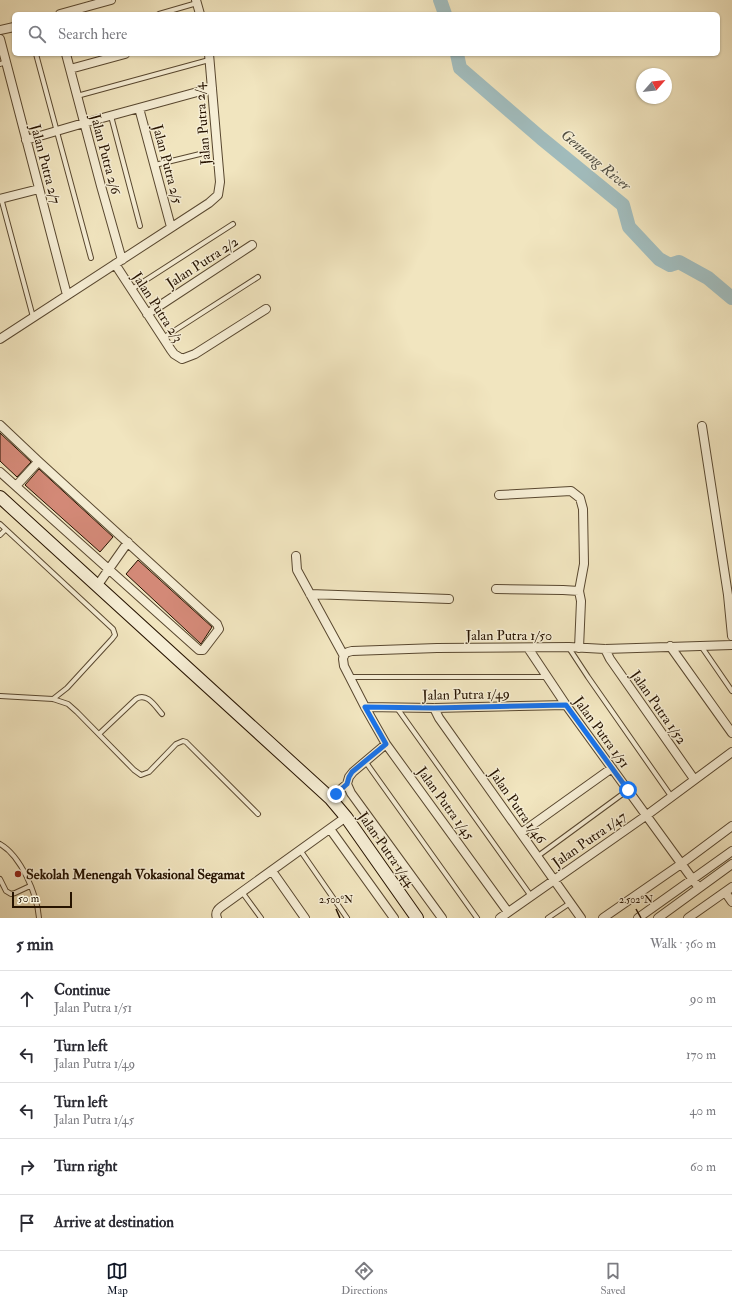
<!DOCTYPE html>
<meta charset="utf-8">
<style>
body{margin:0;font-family:"IM FELL Double Pica",serif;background:#f2f2f3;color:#2b2b33}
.compass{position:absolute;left:636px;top:68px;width:36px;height:36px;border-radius:50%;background:#fff;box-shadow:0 1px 3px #0004;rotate:62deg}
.scale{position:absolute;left:12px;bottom:10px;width:60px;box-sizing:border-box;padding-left:4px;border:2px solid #261300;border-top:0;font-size:11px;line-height:14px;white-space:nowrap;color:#261300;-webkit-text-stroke:3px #f6eed5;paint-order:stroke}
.stop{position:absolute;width:12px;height:12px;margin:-9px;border:3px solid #1a73e8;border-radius:50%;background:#fff}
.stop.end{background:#1a73e8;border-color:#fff;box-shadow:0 1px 4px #0008}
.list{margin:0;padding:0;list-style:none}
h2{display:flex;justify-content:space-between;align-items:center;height:52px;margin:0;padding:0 16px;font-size:17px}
h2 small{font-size:13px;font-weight:400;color:#7c7c81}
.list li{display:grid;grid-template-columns:26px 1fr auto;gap:12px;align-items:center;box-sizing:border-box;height:56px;padding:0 16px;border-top:1px solid #e1e1e2}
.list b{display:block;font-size:15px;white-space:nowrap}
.list p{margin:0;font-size:13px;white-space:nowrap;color:#7c7c81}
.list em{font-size:13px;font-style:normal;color:#7c7c81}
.icon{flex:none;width:22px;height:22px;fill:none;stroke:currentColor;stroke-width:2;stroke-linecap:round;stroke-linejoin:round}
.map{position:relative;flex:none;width:732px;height:918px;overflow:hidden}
.search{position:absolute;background:#fff;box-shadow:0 1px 3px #0004;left:12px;right:12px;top:12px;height:44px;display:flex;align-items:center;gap:10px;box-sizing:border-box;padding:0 14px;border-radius:6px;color:#7c7c81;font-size:15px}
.sheet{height:332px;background:#fff}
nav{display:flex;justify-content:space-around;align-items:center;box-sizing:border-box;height:56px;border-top:1px solid #e1e1e2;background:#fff;font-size:11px;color:#7c7c81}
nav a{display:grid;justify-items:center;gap:2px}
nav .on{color:#111827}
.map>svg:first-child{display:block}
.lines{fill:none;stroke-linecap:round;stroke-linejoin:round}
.river{stroke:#a1bcbd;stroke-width:14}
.building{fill:#d38977;stroke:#261300}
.lane-casing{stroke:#594830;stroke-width:6}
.street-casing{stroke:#594830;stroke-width:10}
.secondary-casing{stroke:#261300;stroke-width:14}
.lane{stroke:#f6eed5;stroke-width:4}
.street{stroke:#f6eed5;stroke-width:8}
.secondary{stroke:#f6eed5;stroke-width:12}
.route{stroke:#1a73e8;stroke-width:5}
.ticks{fill:none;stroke:#261300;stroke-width:1.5}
.poi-dot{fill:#8f2418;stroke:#f6eed5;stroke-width:1.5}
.labels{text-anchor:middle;stroke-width:3;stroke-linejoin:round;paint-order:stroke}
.street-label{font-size:14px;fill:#261300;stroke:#f6eed5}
.poi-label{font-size:14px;font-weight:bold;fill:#261300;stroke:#f6eed5;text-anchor:start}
.water-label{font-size:15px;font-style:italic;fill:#514e42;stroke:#f6eed5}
.ticks-label{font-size:10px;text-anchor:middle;fill:#261300;stroke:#f6eed5;stroke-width:3;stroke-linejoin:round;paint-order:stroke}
</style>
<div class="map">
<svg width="732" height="918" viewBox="0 0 732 918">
<rect width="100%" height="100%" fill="#f1e5bf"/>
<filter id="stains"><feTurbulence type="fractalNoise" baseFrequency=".005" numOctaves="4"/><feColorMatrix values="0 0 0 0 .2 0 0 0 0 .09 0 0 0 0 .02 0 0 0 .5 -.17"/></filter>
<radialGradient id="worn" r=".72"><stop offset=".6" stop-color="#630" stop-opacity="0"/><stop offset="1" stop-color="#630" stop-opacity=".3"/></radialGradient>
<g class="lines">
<path class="river" d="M440,0L445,14
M457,54L460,68L541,138L623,205L629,227L659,259L670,265L679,262L708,278L732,298"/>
</g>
<path class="building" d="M0,433L31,462L17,477L0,461Z
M39,469L113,537L100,552L25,485Z
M138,560L212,627L201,644L126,574Z"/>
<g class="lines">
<defs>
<path id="lane" d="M159,14L197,3
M36,54L91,258
M0,64L6,62
M77,96L209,60
M111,116L140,226
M155,165L204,153
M1,198L33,317
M132,289L233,224
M163,338L258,277
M0,524L113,629L115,635L112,639L67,688L53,699
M0,535L5,530
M701,646L732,691
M569,648L588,677L671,796
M350,677H547
M0,696L53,699L68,704L77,712L134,770L141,775L149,772L176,744L183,741L186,742L258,814
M397,708L531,896
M99,734L136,699C147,692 155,706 162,714
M365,761L477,918
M0,844C21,856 37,894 39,918
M300,850L347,918
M538,856L628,790
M0,879L6,891L11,894L15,893L30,886
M242,892L261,918
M548,918L570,903"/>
<path id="street" d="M196,0L200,14
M60,14L111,0
M0,30L14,27
M0,39L67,295
M66,54L101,186L122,260
M70,69L125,54
M139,108L171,227
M26,140L84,123L212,88
M0,199L39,189
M115,264L171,350L174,354L182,359L195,354L266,309
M147,314L252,245
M0,339L209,203L218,195L220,182L209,54
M0,425L37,460V463L16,486
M702,426L728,595L732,636
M0,472L199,650H203L219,629L217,624L37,460
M499,495L571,491L580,498L583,509L584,564L579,591
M296,556L297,570L344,656
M97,586L128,542
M496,589L563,590L579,591L581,601L579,648
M310,594L449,599
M670,646L732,733
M528,648L566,705L699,888
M605,649L610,659L694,779
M365,707L434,708L566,705
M434,708L439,718L581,918
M347,784L351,793L442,918
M330,798L347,784L349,777L353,772L386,744
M330,829L394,918
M521,833L612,768
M272,871L305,918
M725,892L732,902
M508,912L386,744L365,707L344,666L343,659L344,654L348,652L352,651L437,648L569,647L605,649L732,645
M217,918C215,913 217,910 221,907L346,817
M500,918L647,815L732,752
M603,918L681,864L732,826
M638,918L732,851
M658,918L732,864
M688,918L732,887"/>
<path id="secondary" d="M0,497L330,798L346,817L417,918"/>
</defs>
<use href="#lane" class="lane-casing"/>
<use href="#street" class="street-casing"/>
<use href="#secondary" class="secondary-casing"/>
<use href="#lane" class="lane"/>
<use href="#street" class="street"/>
<use href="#secondary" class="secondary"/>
</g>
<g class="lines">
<path class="route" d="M336,794L347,784L349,777L352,772L386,744L365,707L434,708L566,705L628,790"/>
</g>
<path class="ticks" d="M336,909L340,918M636,909L641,918"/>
<circle class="poi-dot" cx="18" cy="874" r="4"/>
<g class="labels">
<g class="street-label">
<text transform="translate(202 124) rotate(-95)" y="5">Jalan Putra 2/4</text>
<text transform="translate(106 154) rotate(75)" y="5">Jalan Putra 2/6</text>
<text transform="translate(46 164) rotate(75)" y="5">Jalan Putra 2/7</text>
<text transform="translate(168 164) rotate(75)" y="5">Jalan Putra 2/5</text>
<text transform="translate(202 262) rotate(-33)" y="5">Jalan Putra 2/2</text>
<text transform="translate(158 307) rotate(57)" y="5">Jalan Putra 2/3</text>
<text x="509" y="640">Jalan Putra 1/50</text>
<text transform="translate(466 694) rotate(-1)" y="5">Jalan Putra 1/49</text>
<text transform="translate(659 707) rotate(55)" y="5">Jalan Putra 1/52</text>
<text transform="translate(602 732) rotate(54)" y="5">Jalan Putra 1/51</text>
<text transform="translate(446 803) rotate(54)" y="5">Jalan Putra 1/45</text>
<text transform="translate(518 806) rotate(55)" y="5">Jalan Putra 1/46</text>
<text transform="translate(589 839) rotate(-35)" y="5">Jalan Putra 1/47</text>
<text transform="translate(387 849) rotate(55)" y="5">Jalan Putra 1/44</text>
</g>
<g class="poi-label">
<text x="26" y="879">Sekolah Menengah Vokasional Segamat</text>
</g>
<g class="water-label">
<text transform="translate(596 160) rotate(40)" y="5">Genuang River</text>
</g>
</g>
<g class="ticks-label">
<text x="336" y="903">2.500°N</text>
<text x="636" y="903">2.502°N</text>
</g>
<rect width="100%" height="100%" filter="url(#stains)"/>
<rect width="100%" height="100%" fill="url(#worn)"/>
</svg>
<svg class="compass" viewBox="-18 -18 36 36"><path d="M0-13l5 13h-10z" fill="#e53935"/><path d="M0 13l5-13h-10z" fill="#7c7c81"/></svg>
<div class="scale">50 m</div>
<div class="stop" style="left:628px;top:790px"></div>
<div class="stop end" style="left:336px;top:794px"></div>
<div class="search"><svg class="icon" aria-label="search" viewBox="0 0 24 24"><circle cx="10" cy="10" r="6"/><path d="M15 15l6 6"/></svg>Search here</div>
</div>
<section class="sheet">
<h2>5 min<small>Walk · 360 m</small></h2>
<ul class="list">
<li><svg class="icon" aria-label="ahead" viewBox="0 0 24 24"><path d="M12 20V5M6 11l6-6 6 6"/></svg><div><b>Continue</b><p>Jalan Putra 1/51</p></div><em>90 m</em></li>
<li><svg class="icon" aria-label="left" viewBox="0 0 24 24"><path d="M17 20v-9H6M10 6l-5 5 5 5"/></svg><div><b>Turn left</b><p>Jalan Putra 1/49</p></div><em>170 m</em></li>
<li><svg class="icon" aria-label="left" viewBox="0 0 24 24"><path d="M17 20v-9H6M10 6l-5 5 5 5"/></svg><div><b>Turn left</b><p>Jalan Putra 1/45</p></div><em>40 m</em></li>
<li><svg class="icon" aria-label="right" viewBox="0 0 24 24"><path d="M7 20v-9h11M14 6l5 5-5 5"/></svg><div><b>Turn right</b></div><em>60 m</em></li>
<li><svg class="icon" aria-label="arrive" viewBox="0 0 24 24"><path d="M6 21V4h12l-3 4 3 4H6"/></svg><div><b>Arrive at destination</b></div></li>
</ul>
</section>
<nav>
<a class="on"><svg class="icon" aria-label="map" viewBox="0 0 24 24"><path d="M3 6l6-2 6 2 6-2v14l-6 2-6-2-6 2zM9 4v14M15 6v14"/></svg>Map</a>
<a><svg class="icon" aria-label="directions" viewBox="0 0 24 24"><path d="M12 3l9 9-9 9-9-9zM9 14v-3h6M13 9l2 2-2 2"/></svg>Directions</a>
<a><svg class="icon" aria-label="saved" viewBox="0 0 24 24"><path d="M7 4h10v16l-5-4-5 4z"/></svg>Saved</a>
</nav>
